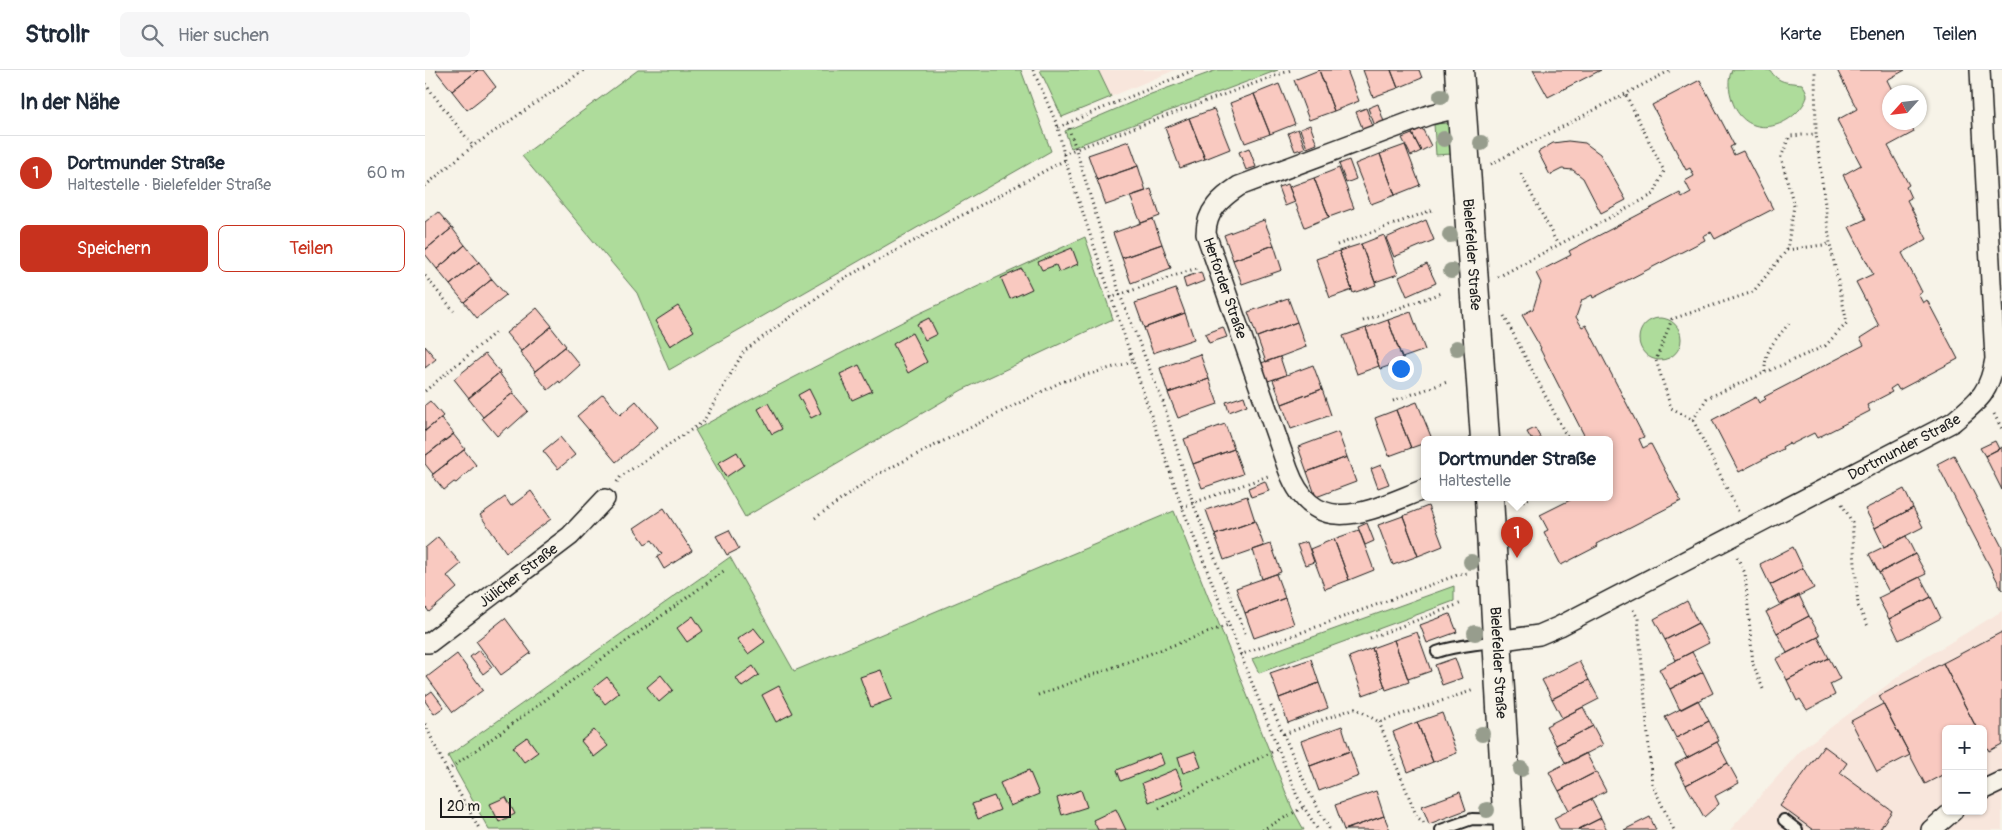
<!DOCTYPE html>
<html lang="de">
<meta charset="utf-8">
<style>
body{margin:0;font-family:Pangolin,sans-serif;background:#f6f6f7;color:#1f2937}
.controls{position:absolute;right:15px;bottom:15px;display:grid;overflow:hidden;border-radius:8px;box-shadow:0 1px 4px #0004}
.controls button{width:45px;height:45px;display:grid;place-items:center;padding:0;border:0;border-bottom:1px solid #e0e1e3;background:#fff;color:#1f2937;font:25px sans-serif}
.compass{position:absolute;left:1457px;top:15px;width:45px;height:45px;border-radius:50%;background:#fff;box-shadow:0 1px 4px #0004;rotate:243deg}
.scale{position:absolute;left:15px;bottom:12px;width:71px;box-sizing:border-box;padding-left:5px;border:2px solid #1c1c1c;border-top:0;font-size:14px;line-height:18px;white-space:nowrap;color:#1c1c1c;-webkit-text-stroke:4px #f7f3e8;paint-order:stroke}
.you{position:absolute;left:975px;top:298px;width:18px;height:18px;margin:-12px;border:4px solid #fff;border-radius:50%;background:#1a73e8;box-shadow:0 0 0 8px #1a73e833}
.badge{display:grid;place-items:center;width:32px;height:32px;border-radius:50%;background:#c8321e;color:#fff;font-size:16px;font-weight:700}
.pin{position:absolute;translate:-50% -41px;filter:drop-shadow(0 1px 2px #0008)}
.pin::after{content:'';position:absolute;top:26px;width:18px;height:15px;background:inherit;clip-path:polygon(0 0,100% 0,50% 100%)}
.popup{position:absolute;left:996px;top:366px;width:192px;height:65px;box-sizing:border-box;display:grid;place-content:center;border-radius:8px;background:#fff;filter:drop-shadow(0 1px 4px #0005);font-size:16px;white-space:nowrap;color:#747a83}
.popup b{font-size:19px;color:#1f2937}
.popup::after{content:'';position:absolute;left:50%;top:100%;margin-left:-10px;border:10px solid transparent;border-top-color:#fff}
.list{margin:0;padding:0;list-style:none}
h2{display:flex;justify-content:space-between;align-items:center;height:65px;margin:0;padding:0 20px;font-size:21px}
h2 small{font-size:16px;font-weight:400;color:#747a83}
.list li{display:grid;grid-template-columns:32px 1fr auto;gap:15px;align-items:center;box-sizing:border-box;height:75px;padding:0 20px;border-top:1px solid #e0e1e3}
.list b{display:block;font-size:19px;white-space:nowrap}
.list p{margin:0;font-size:16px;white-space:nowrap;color:#747a83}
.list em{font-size:16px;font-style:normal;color:#747a83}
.actions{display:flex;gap:10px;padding:15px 20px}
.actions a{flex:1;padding:11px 0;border:1px solid #c8321e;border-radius:8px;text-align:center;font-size:18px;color:#c8321e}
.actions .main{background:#c8321e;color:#fff}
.icon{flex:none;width:28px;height:28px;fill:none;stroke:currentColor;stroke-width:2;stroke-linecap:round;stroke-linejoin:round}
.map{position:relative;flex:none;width:1577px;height:760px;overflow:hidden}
header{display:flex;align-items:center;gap:30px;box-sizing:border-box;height:70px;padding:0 25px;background:#fff;border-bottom:1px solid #e0e1e3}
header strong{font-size:24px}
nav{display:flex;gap:28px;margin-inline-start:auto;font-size:18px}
.search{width:350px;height:45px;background:#f6f6f7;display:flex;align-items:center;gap:12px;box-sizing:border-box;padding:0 18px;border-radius:8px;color:#747a83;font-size:19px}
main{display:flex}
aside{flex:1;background:#fff}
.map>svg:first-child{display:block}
.built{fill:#f8e6dc;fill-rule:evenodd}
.green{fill:#aedc9b;stroke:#657c5c}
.building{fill:#f9c9c0;stroke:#1c1c1c}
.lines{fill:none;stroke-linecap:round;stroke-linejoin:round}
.lane-casing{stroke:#1c1c1c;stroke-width:14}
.street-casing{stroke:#1c1c1c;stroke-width:22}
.secondary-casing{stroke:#1c1c1c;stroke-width:31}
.path{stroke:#1c1c1c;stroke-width:3;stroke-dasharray:1 4;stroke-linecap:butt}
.lane{stroke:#f7f3e8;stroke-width:10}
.street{stroke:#f7f3e8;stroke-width:19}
.secondary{stroke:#f7f3e8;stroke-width:28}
.tree{fill:#979d8d}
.labels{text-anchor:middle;stroke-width:4;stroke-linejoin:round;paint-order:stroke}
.street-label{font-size:15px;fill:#1c1c1c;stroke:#f7f3e8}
</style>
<header>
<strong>Strollr</strong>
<div class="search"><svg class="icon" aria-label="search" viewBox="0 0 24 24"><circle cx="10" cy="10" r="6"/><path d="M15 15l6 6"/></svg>Hier suchen</div>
<nav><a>Karte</a><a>Ebenen</a><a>Teilen</a></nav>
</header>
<main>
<aside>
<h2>In der Nähe<small></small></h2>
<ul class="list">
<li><span class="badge">1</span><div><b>Dortmunder Straße</b><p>Haltestelle · Bielefelder Straße</p></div><em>60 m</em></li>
</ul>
<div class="actions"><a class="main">Speichern</a><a>Teilen</a></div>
</aside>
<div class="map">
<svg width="1577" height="760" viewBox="0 0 1577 760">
<rect width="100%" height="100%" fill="#f7f3e8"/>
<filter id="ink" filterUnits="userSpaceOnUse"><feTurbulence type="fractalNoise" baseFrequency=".02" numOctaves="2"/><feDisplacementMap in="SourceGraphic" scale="10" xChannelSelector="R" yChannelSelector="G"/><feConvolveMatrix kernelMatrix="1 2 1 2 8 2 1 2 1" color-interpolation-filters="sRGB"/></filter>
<g filter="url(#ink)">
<path class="built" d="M615,0H750L637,47Z
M1577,541V760H1305L1377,679L1490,594ZM1521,659H1558V741H1521Z"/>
<path class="green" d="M213,0H596L626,81L244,300L212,223L97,86Z
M615,0H673L686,27L637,47Z
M792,0H853L646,78L640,61L726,24Z
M1307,0H1345C1354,14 1362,12 1377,14C1379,17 1382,21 1382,25C1382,30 1378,35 1375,39C1354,63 1318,65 1307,30C1304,19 1302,11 1307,0Z
M1025,53L1027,84L1011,85L1009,54Z
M660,167L688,249L537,320L320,447L270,360L329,328L493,244Z
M1214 269a21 21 0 1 1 42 0a21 21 0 1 1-42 0Z
M749,441L867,738L879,760H64L23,686L305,487L369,601Z
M1029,516V531L834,603L827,589Z"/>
<path class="building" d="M12,0H53L27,21L11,1Z
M53,0H58L71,17L42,40L27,21Z
M894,0L909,41L884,50L869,10Z
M894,0H922L934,31L909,41Z
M938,0H966L973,18L948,27Z
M966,0H994L997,8L973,18Z
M1108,0H1176L1123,27Z
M1412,0H1480L1462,10L1468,22H1464V52H1484L1489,62L1463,76L1484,115L1481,117L1486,128L1482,130L1502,169L1477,183L1497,222L1493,224L1498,233L1502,230L1533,289L1474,320L1471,315L1465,319L1467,322L1442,335L1445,341L1392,368L1389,363L1365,375L1364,373L1357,377L1358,379L1314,402L1287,350L1331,327L1334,333L1341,329L1339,327L1439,275L1435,268L1454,256L1431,212L1448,204L1424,157L1441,149L1418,105L1436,95L1412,50L1432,39Z
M1275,10L1309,75L1305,77L1309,85L1318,81L1348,139L1290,169L1286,162L1278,166L1280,170L1168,228L1167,225L1157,230L1151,247L1157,257L1161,255L1219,367L1214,369L1218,378L1226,374L1256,431L1172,474L1173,476L1136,495L1119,462L1123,460L1115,445L1151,427H1184V369H1161L1115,279L1116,278L1097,245L1108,239L1116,213L1111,203L1146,185L1144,181L1255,123L1257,128L1266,123L1260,111L1269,106L1265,98L1261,100L1227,35Z
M854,14L870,54L845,64L829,24Z
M829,24L845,64L820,73L805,33Z
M953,34L959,52L950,56L943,38Z
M941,38L948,57L938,60L931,42Z
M789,39L805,79L780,89L764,48Z
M764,48L780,89L755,98L740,58Z
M885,55L892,74L882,78L875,59Z
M997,58L1006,76L996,81L987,63Z
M873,59L880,78L870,81L863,63Z
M987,64L996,81L986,86L977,68Z
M704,71L713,96L672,110L663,85Z
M1143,71L1160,73L1175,84L1201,130L1176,143L1158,108L1148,100L1137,99L1125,105L1113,82L1128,73Z
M980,75L995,115L970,125L955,84Z
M824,78L831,97L821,100L814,82Z
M955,84L970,125L946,134L930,94Z
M924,90L931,109L921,113L914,94Z
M713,96L721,121L681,135L672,110Z
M914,98L929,138L904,147L889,108Z
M889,108L904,147L880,157L864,117Z
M863,114L870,132L860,136L853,117Z
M726,119L735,146L716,153L705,126Z
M13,142L27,158L0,180V152Z
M728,149L737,174L697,188L688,163Z
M839,150L849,175L808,190L799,165Z
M1001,150L1009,170L969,187L961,168Z
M27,158L40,175L12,199L0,184V180Z
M959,165L973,204L950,212L936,174Z
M737,174L746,198L706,213L697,188Z
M936,174L951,215L928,223L914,181Z
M40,175L54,192L25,215L12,199Z
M849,175L857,200L817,214L808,190Z
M647,178L653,194L634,202L631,195L617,200L613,192Z
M914,181L927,220L905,228L891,189Z
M54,192L67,209L39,232L25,215Z
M1002,194L1011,213L982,226L974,207Z
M597,199L607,219L585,229L576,208Z
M776,202L779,211L761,218L758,208Z
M67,209L81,225L52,248L39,232Z
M751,219L760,243L719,258L710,233Z
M863,228L872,252L832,267L823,242Z
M253,236L269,261L245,276L230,251Z
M112,238L127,256L96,281L81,263Z
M986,242L1000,280L977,288L963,250Z
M760,243L769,269L728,283L719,258Z
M504,248L512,264L500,270L492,254Z
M963,250L978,291L955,299L941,258Z
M872,252L881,277L841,292L832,267Z
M126,257L141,276L110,301L95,282Z
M798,257L802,267L784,273L780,264Z
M941,258L954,296L932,304L918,266Z
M487,263L502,292L483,303L468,274Z
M0,276L11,289L0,298Z
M140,277L155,295L135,313L134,311L123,320L109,302Z
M60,284L75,302L44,328L29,309Z
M775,284L784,309L743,323L735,298Z
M855,287L861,305L843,311L836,293Z
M434,295L447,321L427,330L415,304Z
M888,295L897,319L857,334L848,310Z
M74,303L89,322L58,347L43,328Z
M784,309L793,334L753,348L743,323Z
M384,319L396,343L386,348L373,325Z
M897,319L906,345L866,359L857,334Z
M88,323L103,341L83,359L82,357L72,366L57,348Z
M178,324L195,345L211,331L233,357L191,392L152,346Z
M819,326L822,335L804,342L801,332Z
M5,331L18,346L0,361V335Z
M992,332L1007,369H1000V373L986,378L971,340Z
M343,333L357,359L347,364L333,339Z
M971,340L986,378L964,386L950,348Z
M16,348L29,364L0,386V361Z
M800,354L809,379L768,394L759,369Z
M1110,358L1116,369H1106L1102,362Z
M913,362L922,387L882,402L873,377Z
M28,364L40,379L8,404L0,394V386Z
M135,367L150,385L133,399L118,381Z
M1570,371L1574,379L1560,386L1555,378Z
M1577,377V420L1560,386Z
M809,379L818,404L777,418L768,394Z
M39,380L51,395L31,413L29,412L19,420L7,405Z
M312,382L319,395L301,407L293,393Z
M1529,385L1577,477V520L1512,394Z
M922,387L931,412L891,427L882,402Z
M956,395L964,414L953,418L946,399Z
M840,411L844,421L826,427L823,418Z
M1479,419L1488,438L1450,458L1440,439Z
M106,421L126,449L81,482L55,445L80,427L86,436Z
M822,426L830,451L790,465L781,440Z
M1003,436L1018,476L993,486L978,446Z
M239,438L267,481L239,499L232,487L237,484L227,470L220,474L209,458Z
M1488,438L1498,457L1459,477L1450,458Z
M978,446L993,486L968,495L953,455Z
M830,451L839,476L799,490L790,465Z
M942,453L949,471L940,475L933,457Z
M304,460L314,479L302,485L291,466Z
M934,460L949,500L924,510L909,469Z
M1481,466L1490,484L1454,503L1444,484Z
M13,467L36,494L22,506L32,518L4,542L0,536V478Z
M909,469L924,510L900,519L885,479Z
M882,472L889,492L880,495L872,475Z
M846,474L856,502L837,509L828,480Z
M1368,477L1378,498L1345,515L1335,494Z
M1490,484L1501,504L1464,522L1454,503Z
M1378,498L1389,518L1356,535L1345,515Z
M851,504L860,528L820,543L811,518Z
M1495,507L1506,527L1464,549L1453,528Z
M1374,525L1384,546L1352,563L1341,542Z
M1506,527L1516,548L1474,570L1464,549Z
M860,528L869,554L829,568L820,543Z
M1262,531L1273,553L1240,570L1229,549Z
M1025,544L1032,562L1002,573L995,555Z
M268,546L278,561L262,572L252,558Z
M1384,546L1395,566L1362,583L1352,563Z
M80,548L106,583L76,605L51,571Z
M1273,553L1284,573L1251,590L1240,570Z
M329,558L340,572L323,584L312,569Z
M992,562L1006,601L983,609L969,570Z
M1577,562V674L1564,681L1558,670V659H1552L1518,593Z
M1393,567L1404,588L1362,610L1351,589Z
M969,570L984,612L961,620L947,578Z
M947,578L960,617L938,625L924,587Z
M54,580L67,597L58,604L45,587Z
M1267,582L1278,602L1245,619L1234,599Z
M32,584L58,620L28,642L2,607Z
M1030,588L1037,608L1017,615L1010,595Z
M1404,588L1415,609L1405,614L1410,625L1382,640L1375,629L1372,631L1362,610Z
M886,589L894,613L854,628L845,603Z
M1154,591L1164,610L1127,629L1117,610Z
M1518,593L1552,659H1521V703L1500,714L1454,626Z
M328,596L334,605L317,617L311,608Z
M456,600L467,629L446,637L435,607Z
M1278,602L1288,623L1255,640L1245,619Z
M236,605L248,620L234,632L222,617Z
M182,607L194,623L180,634L168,618Z
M1164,610L1174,629L1137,648L1127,629Z
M894,613L903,638L863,653L854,628Z
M354,616L368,643L351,652L337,625Z
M7,621L19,637L9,644L0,631V626Z
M1273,630L1284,651L1251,668L1240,647Z
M1458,634L1485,685L1452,702L1426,651Z
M1158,637L1168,656L1131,675L1121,656Z
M1017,643L1032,683L1008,692L992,652Z
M1284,651L1294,671L1262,688L1251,668Z
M992,652L1008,692L983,702L968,662Z
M917,656L925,681L885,696L876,671Z
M1168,656L1178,675L1141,694L1131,675Z
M169,660L183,676L169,687L156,671Z
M102,667L113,682L99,692L88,677Z
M1292,672L1303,693L1261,715L1250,694Z
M1399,676L1422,693L1415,703L1467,741L1454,760H1388L1355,736Z
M770,681L776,697L758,703L753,687Z
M925,681L934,706L894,721L885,696Z
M735,683L739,694L696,711L692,700Z
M1161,683L1171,702L1134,721L1124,702Z
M1303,693L1314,713L1290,726L1294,734L1279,747L1261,715Z
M751,699L759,718L724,732L717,713Z
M604,700L614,724L585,736L575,713Z
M1171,702L1181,721L1144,740L1134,721Z
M656,720L662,737L637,745L632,728Z
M951,721L959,746L919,760L910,735Z
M1035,722L1041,740L1004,754L997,736Z
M569,726L575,740L553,749L547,734Z
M81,727L90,744L74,752L65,734Z
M1166,729L1176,748L1152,760H1135L1129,748Z
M691,739L701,760H673L668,750Z
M959,746L965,760H919Z
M1225,747L1231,760H1199Z
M1176,748L1182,760H1152Z"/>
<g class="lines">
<defs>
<path id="lane" d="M1012,582C1031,575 1051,575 1071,571
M1359,750L1372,760
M1016,760L1047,749L1081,750"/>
<g id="street">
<path d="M1000,419C947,439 890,473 863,399L781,164C781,141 796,128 814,116L1004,45L1037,37"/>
<path id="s1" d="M1071,571L1114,565L1135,556L1528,352C1554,330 1564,324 1570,289L1555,0"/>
<path id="s2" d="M0,573H4L145,466L180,429"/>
<path d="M1558,720L1577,711"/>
<path d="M1506,760L1528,741"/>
</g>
<g id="secondary">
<path id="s3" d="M1034,0L1060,369"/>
<path id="s4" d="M1064,427L1083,760"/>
</g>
</defs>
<use href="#lane" class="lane-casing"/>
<use href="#street" class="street-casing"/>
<use href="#secondary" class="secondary-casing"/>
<path class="path" d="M608,0L633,57L640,90L757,437L872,726L893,760
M0,14L48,76
M633,57L769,0
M638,84L651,79L642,53
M1066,94L1246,0
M1096,104L1133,175
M0,116L48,76L159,0
M912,175L1010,139
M1362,180L1405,174L1391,64
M0,206L29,241
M1073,207L1229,124L1239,101L1201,25
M685,228L772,198
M1079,246L1143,369
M938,251L1016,223
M1340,302C1339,279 1351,270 1365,252
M0,321L72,261
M968,331L1022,312
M1569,344L1577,359
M1268,350L1282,328L1400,276L1422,253L1405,174
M192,412L196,406L278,352L319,281L416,210L640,90
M1417,434L1427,452L1433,536L1444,558
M1089,435L1107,427
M757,437L843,406
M1313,441L1268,350L1246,338L1231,290L1247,249L1328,222L1362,180L1369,136L1356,87L1365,66L1391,64L1390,0
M390,448L453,404L636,312L707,292
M1312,487L1320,503L1328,594L1338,619
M1208,540L1213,548L1227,714L1249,760
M820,563L768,433L738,332L695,225L651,79L866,0
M945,568L1037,533
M815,585L1035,504L1044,503
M613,625L803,555
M846,636L883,720L905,760
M954,652L992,747L1001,754
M0,654L22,701L55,760
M859,664L930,638L954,652L1049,620
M22,701L300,500
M734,738L853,679
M837,760L879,737"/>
<use href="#lane" class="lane"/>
<use href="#street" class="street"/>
<use href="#secondary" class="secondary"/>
</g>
<g class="tree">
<circle cx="1016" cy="26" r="8"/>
<circle cx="1019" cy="69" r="8"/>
<circle cx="1056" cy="73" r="8"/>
<circle cx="1025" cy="165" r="8"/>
<circle cx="1026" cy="201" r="8"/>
<circle cx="1032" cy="278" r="8"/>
<circle cx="1046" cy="492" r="8"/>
<circle cx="1050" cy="563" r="8"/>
<circle cx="1057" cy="664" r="8"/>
<circle cx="1096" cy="699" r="8"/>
<circle cx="1062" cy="740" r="8"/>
</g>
</g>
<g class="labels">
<g class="street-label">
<text dy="5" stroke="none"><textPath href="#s3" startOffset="185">Bielefelder Straße</textPath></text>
<text transform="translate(800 218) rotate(71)" y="5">Herforder Straße</text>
<text dy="5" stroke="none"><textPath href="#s1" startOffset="454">Dortmunder Straße</textPath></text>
<text dy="5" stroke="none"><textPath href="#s2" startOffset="116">Jülicher Straße</textPath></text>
<text dy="5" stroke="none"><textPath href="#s4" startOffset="166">Bielefelder Straße</textPath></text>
</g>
</g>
</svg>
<div class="controls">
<button>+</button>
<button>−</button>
</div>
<svg class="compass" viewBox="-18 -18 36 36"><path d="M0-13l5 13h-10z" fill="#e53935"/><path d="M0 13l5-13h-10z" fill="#747a83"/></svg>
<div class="scale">20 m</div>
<div class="you"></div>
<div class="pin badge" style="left:1092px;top:488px">1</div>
<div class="popup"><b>Dortmunder Straße</b>Haltestelle</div>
</div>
</main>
